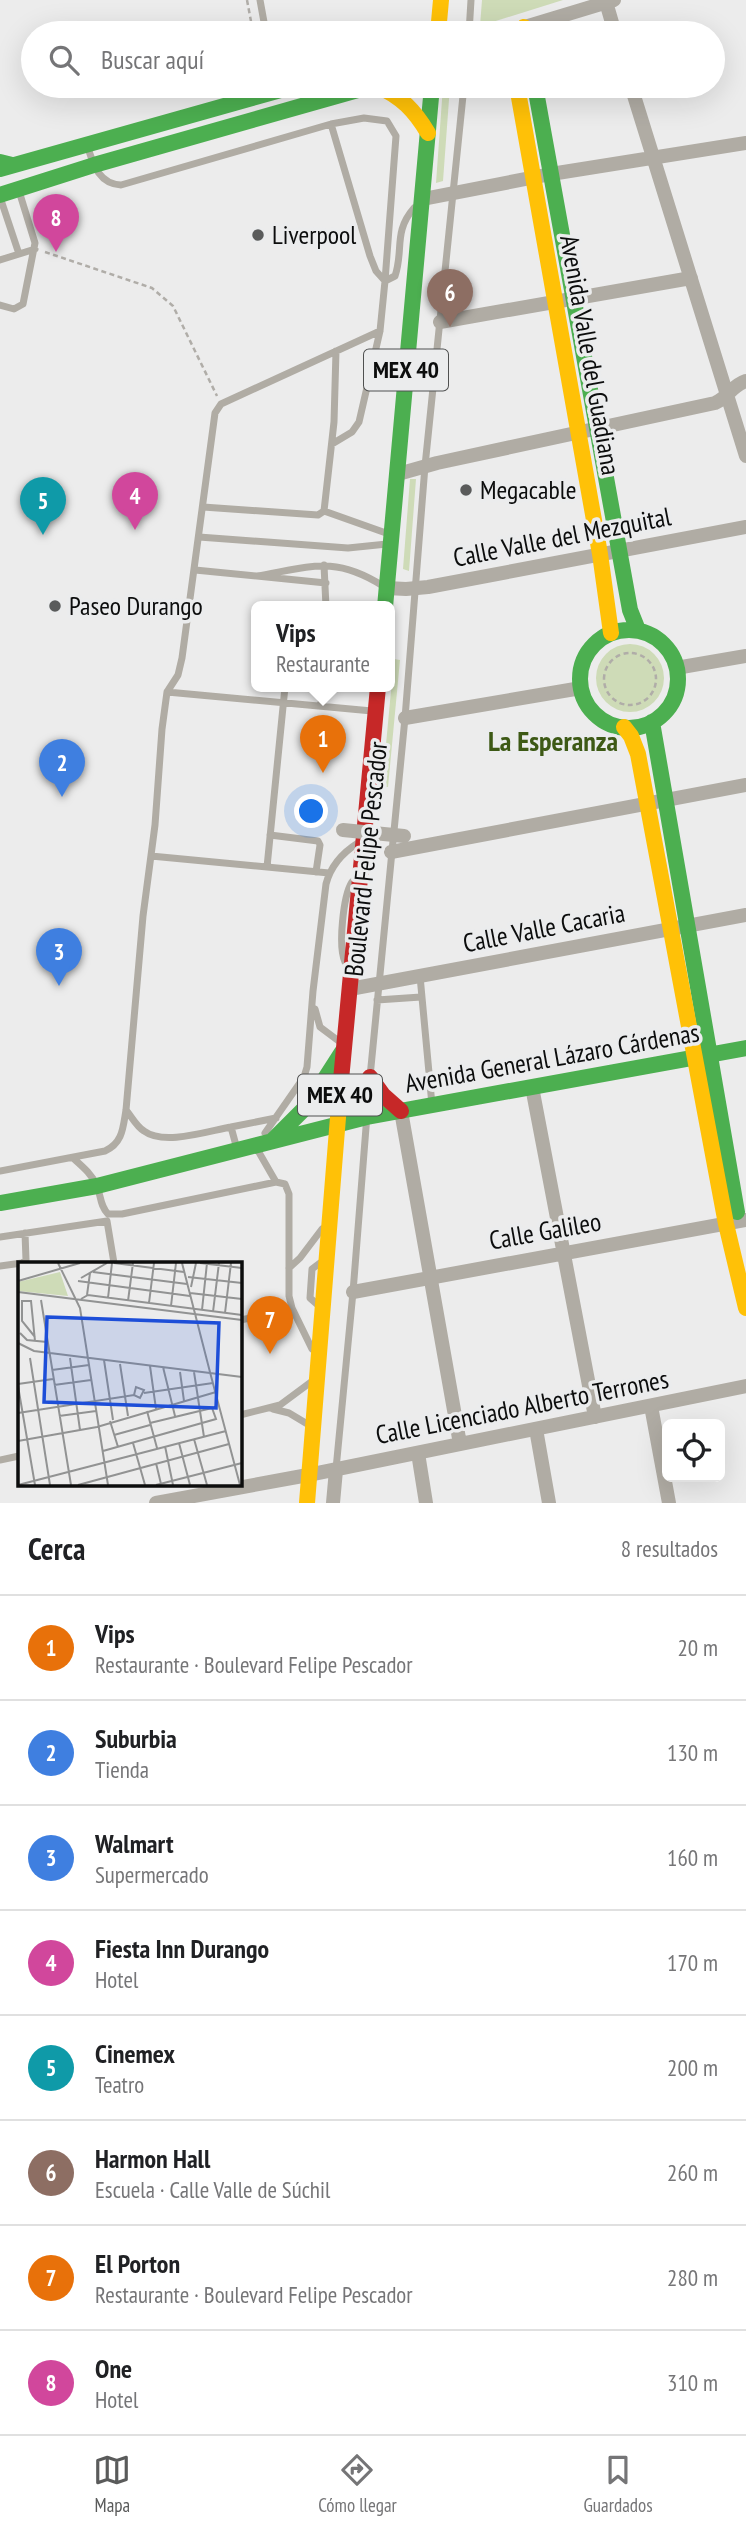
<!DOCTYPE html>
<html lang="es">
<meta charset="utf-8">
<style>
body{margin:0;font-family:"PT Sans Narrow",sans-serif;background:#f2f2f2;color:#202124}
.controls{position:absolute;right:21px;bottom:21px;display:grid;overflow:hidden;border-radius:10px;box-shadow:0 7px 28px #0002}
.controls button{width:63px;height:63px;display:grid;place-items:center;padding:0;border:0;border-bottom:2px solid #e0e0e0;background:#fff;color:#202124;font:35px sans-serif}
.you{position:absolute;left:312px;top:812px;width:24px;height:24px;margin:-18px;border:5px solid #fff;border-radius:50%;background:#1a73e8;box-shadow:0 0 0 10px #1a73e833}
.badge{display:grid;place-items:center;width:46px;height:46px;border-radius:50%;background:#5a5b5b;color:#fff;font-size:23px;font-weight:700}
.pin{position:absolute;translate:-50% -58px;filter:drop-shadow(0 2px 4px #0008)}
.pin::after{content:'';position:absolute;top:37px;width:24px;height:21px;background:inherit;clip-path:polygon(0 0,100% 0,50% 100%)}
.popup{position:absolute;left:251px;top:601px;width:144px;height:91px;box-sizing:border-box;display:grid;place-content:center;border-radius:10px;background:#fff;filter:drop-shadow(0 2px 5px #0005);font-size:23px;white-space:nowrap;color:#757577}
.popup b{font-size:26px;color:#202124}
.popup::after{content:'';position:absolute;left:50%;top:100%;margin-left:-14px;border:14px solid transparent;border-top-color:#fff}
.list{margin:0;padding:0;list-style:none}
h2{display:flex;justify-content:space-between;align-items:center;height:91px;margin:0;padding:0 28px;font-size:30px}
h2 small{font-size:23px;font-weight:400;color:#757577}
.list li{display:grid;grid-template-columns:46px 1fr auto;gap:21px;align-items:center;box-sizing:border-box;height:105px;padding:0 28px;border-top:2px solid #e0e0e0}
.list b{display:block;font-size:26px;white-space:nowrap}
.list p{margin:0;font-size:23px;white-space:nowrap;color:#757577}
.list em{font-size:23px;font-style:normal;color:#757577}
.icon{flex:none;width:38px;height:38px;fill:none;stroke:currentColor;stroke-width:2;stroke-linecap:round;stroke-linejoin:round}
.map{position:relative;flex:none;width:746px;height:1503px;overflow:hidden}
.search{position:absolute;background:#fff;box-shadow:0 7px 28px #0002;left:21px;right:21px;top:21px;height:77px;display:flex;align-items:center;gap:18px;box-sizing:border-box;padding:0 24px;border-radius:38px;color:#757577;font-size:26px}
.sheet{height:931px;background:#fff}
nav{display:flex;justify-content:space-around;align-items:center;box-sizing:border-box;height:98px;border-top:2px solid #e0e0e0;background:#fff;font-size:19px;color:#757577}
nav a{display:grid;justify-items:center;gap:4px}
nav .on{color:#5a5b5b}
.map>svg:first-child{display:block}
.green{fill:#cedbb7}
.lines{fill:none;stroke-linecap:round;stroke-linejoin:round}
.path{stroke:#b0ada8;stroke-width:2.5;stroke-dasharray:5 3.5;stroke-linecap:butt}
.lane{stroke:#b0aca4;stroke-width:7}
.street{stroke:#b0aca4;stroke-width:14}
.fast{stroke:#4caf50;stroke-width:16}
.slow{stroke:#ffc107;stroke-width:16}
.jam{stroke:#c62828;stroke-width:16}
.street-bridge{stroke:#b0aca4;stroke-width:14}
.poi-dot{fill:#5a5b5b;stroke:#ebeced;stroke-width:2.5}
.labels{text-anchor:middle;stroke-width:7;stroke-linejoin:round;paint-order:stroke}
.shield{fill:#ebeced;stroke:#4f5050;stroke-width:2}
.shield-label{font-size:24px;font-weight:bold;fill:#0c0d0d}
.poi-label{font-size:26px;fill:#0c0d0d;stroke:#ebeced;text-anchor:start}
.street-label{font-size:26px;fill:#0c0d0d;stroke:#ebeced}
.neighbourhood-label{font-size:28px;font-weight:bold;fill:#3d5915;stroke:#ebeced}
.inset-road{fill:none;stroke:#929393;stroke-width:2}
.view{fill:#1d4ed8;fill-opacity:0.15;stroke:#1d4ed8;stroke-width:3.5}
.inset-edge{fill:none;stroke:#0c0d0d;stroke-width:3.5}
</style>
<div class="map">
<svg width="746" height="1503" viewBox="0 0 746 1503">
<rect width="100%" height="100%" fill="#ececec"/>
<path class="green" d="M482,0H563L480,26Z
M443,86H450L443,181L436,183Z
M410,479H416L409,571L403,569Z
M596 678a34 34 0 1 1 68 0a34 34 0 1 1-68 0Z
M394,659L400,660L388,787H382Z"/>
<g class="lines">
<path class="path" d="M247,0L253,32
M45,252L152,288L173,306L217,396
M604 679a26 26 0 1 1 52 0a26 26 0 1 1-52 0Z"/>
<path class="lane" d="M260,0L266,33
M469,33L471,0
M331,124L370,256L376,271L385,281L380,331L359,422L352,432L332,444
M87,145C93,163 98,184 121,185L331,124L364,118L387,121L396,136L385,281
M0,197L19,254
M0,260L35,249
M385,281L395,276C404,250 393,232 414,208
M0,305L14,309L23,304L35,243L19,191
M203,507L318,515L324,511L334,422L336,351
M324,511L386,533
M199,537L348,548L387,544
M324,565L326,607
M195,570L326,583
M257,576C310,567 334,555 383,586
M167,692L372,711
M321,706L322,687
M270,835L318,841L320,845L316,872
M151,856L329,873
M267,867L285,687
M345,962C338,947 343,896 352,882
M420,976L432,1105
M377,1000L421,997
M315,1009L320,1027L340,1042
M126,1110C132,1117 136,1126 144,1131C164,1146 208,1131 231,1127L237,1149
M231,1127L276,1118
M265,1133L304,1077L307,1067L313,991L326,884C331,865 342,853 358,843
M257,1149L276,1182
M73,1158C82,1166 92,1174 97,1186C101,1196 100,1206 108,1214H122L276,1182L285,1184L289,1194V1296L292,1308L312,1349
M0,1171L105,1151C123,1143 123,1127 126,1110L143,916L155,825L162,729L167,692L178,675L182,658L215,413L221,404L380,331
M0,1237L107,1221L114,1263
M0,1266L22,1263L26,1260L25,1233
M289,1268L300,1258L322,1229
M318,1305L310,1298L312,1269L320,1263
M240,1320L282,1312L292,1308
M273,1409L289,1413L309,1425
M240,1415L280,1405L311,1382
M0,1460L19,1456
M336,1469L353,1292L370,1077L405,718L425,466L464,86"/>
<path class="street" d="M606,2L615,33
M515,30L614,0
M631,86L746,456
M423,199L551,174L746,143
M440,322L691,278
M398,474L437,463L715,403C729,397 731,386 746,381
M387,588L406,589L428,587L746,527
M676,668L746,656
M405,718L581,688
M391,852L746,785
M350,989L746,915
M532,1087L595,1417
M401,1111L460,1444
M353,1292L746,1220
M651,1406L669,1503
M536,1429L549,1503
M418,1453L426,1503
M156,1503L308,1475L746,1386
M333,1503L336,1470"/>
<path class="fast" d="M535,86L630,610L638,630
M0,162L12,165
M0,169L295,86
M0,195L94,165L372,86
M385,607L432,86
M580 679a49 49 0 1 1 98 0a49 49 0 1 1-98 0Z
M652,722L737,1212
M272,1141L308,1105L342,1052
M0,1203L97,1186L367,1117L746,1048"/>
<path class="slow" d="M524,27L525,33
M438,33L441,0
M377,86C401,96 415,111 428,133
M517,86L600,554L611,633
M624,727L631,736L638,754L726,1224L746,1308
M307,1503L341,1080"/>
<path class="jam" d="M508,32V33
M370,1077L383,1095L401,1111
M341,1080L378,687"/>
<path class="street-bridge" d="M343,830L404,836"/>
</g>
<g class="poi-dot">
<circle cx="258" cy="235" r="7"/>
<circle cx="466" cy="490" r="7"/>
<circle cx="55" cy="606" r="7"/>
</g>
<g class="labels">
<g class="shield">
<rect x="364" y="349.5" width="84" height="41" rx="5"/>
<rect x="298" y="1074.5" width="84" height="41" rx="5"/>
</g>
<g class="shield-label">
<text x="406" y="378">MEX 40</text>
<text x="340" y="1103">MEX 40</text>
</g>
<g class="poi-label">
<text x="272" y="244">Liverpool</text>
<text x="480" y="499">Megacable</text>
<text x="69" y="615">Paseo Durango</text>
</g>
<g class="street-label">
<text transform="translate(590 355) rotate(80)" y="9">Avenida Valle del Guadiana</text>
<text transform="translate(562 537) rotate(-11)" y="9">Calle Valle del Mezquital</text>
<text transform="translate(366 859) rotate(-84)" y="9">Boulevard Felipe Pescador</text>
<text transform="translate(544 928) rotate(-11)" y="9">Calle Valle Cacaria</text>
<text transform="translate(552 1058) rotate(-10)" y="9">Avenida General Lázaro Cárdenas</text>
<text transform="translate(545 1231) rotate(-10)" y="9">Calle Galileo</text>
<text transform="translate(522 1407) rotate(-11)" y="9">Calle Licenciado Alberto Terrones</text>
</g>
<g class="neighbourhood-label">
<text x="553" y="751">La Esperanza</text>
</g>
</g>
<g transform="translate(18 1262)">
<rect width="224" height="224" fill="#ececec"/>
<path d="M42,10L50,34L0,29V20Z" fill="#cedbb7"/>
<path class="inset-road" d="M40,1L62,46L90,223M96,1L166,10M164,1L193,114M182,1L224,6M75,10L169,22M170,15L224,21M63,16L89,1M0,19L62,1M60,19L172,34M173,25L178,1M0,30L224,58M172,31L224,37M69,33L72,11M90,36L94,1M63,37L70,33L224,53M23,38L53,223M110,39L115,1M131,41L136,1M153,44L158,1M184,48L189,1M195,50L201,1M207,51L213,1M2,71L9,78L29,80M17,75L4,59V39H13L17,79M0,81L16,89L224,115M12,96L32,223M52,96L62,168M86,98L95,158M102,102L110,154M132,104L138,147M145,105L157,154M34,108L71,103M162,110L166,139M176,110L186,175M193,114L222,223M0,122L35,117M36,123L73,118M0,124L17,223M126,131L195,121M129,149L139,186M0,151L116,133L122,136L126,128L118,125L116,133M41,154L78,149M92,159L100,185M96,173L132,163M176,177L189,223M0,179L79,165L198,130M115,181L127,223M161,181L172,223M147,184L155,223M85,189L198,157L194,146L132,161M138,201L143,222M0,223L208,169M60,223L211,182M138,223L224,201"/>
<path class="view" d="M29,55L201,61L198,146L26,140Z"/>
<rect width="224" height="224" class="inset-edge"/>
</g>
</svg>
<div class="controls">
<button><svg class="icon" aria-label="locate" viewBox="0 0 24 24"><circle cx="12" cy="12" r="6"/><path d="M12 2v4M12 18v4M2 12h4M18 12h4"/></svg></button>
</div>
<div class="you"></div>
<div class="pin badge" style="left:323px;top:773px;background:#e8710a">1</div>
<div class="popup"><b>Vips</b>Restaurante</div>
<div class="pin badge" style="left:62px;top:797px;background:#3f7fe0">2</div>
<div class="pin badge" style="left:59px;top:986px;background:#3f7fe0">3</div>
<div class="pin badge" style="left:135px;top:530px;background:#d1479c">4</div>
<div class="pin badge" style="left:43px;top:535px;background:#0f9aa8">5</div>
<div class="pin badge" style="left:450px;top:327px;background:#8d6e63">6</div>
<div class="pin badge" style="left:270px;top:1354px;background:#e8710a">7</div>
<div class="pin badge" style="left:56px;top:252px;background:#d1479c">8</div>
<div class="search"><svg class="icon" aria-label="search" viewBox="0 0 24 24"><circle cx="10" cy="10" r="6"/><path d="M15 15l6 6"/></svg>Buscar aquí</div>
</div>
<section class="sheet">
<h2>Cerca<small>8 resultados</small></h2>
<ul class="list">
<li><span class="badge" style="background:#e8710a">1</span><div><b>Vips</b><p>Restaurante · Boulevard Felipe Pescador</p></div><em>20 m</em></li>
<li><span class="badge" style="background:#3f7fe0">2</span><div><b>Suburbia</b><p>Tienda</p></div><em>130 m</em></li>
<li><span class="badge" style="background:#3f7fe0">3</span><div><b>Walmart</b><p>Supermercado</p></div><em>160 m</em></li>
<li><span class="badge" style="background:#d1479c">4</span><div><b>Fiesta Inn Durango</b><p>Hotel</p></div><em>170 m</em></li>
<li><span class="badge" style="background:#0f9aa8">5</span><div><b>Cinemex</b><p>Teatro</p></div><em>200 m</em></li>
<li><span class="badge" style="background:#8d6e63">6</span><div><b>Harmon Hall</b><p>Escuela · Calle Valle de Súchil</p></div><em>260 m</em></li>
<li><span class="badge" style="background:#e8710a">7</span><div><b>El Porton</b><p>Restaurante · Boulevard Felipe Pescador</p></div><em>280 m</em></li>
<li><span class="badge" style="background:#d1479c">8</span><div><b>One</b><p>Hotel</p></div><em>310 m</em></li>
</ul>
</section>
<nav>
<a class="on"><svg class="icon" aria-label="map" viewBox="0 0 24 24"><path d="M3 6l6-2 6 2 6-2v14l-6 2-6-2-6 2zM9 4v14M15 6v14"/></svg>Mapa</a>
<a><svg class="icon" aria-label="directions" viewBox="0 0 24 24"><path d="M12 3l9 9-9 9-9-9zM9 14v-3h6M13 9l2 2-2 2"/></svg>Cómo llegar</a>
<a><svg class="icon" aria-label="saved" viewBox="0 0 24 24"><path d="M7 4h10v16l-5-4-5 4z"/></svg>Guardados</a>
</nav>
